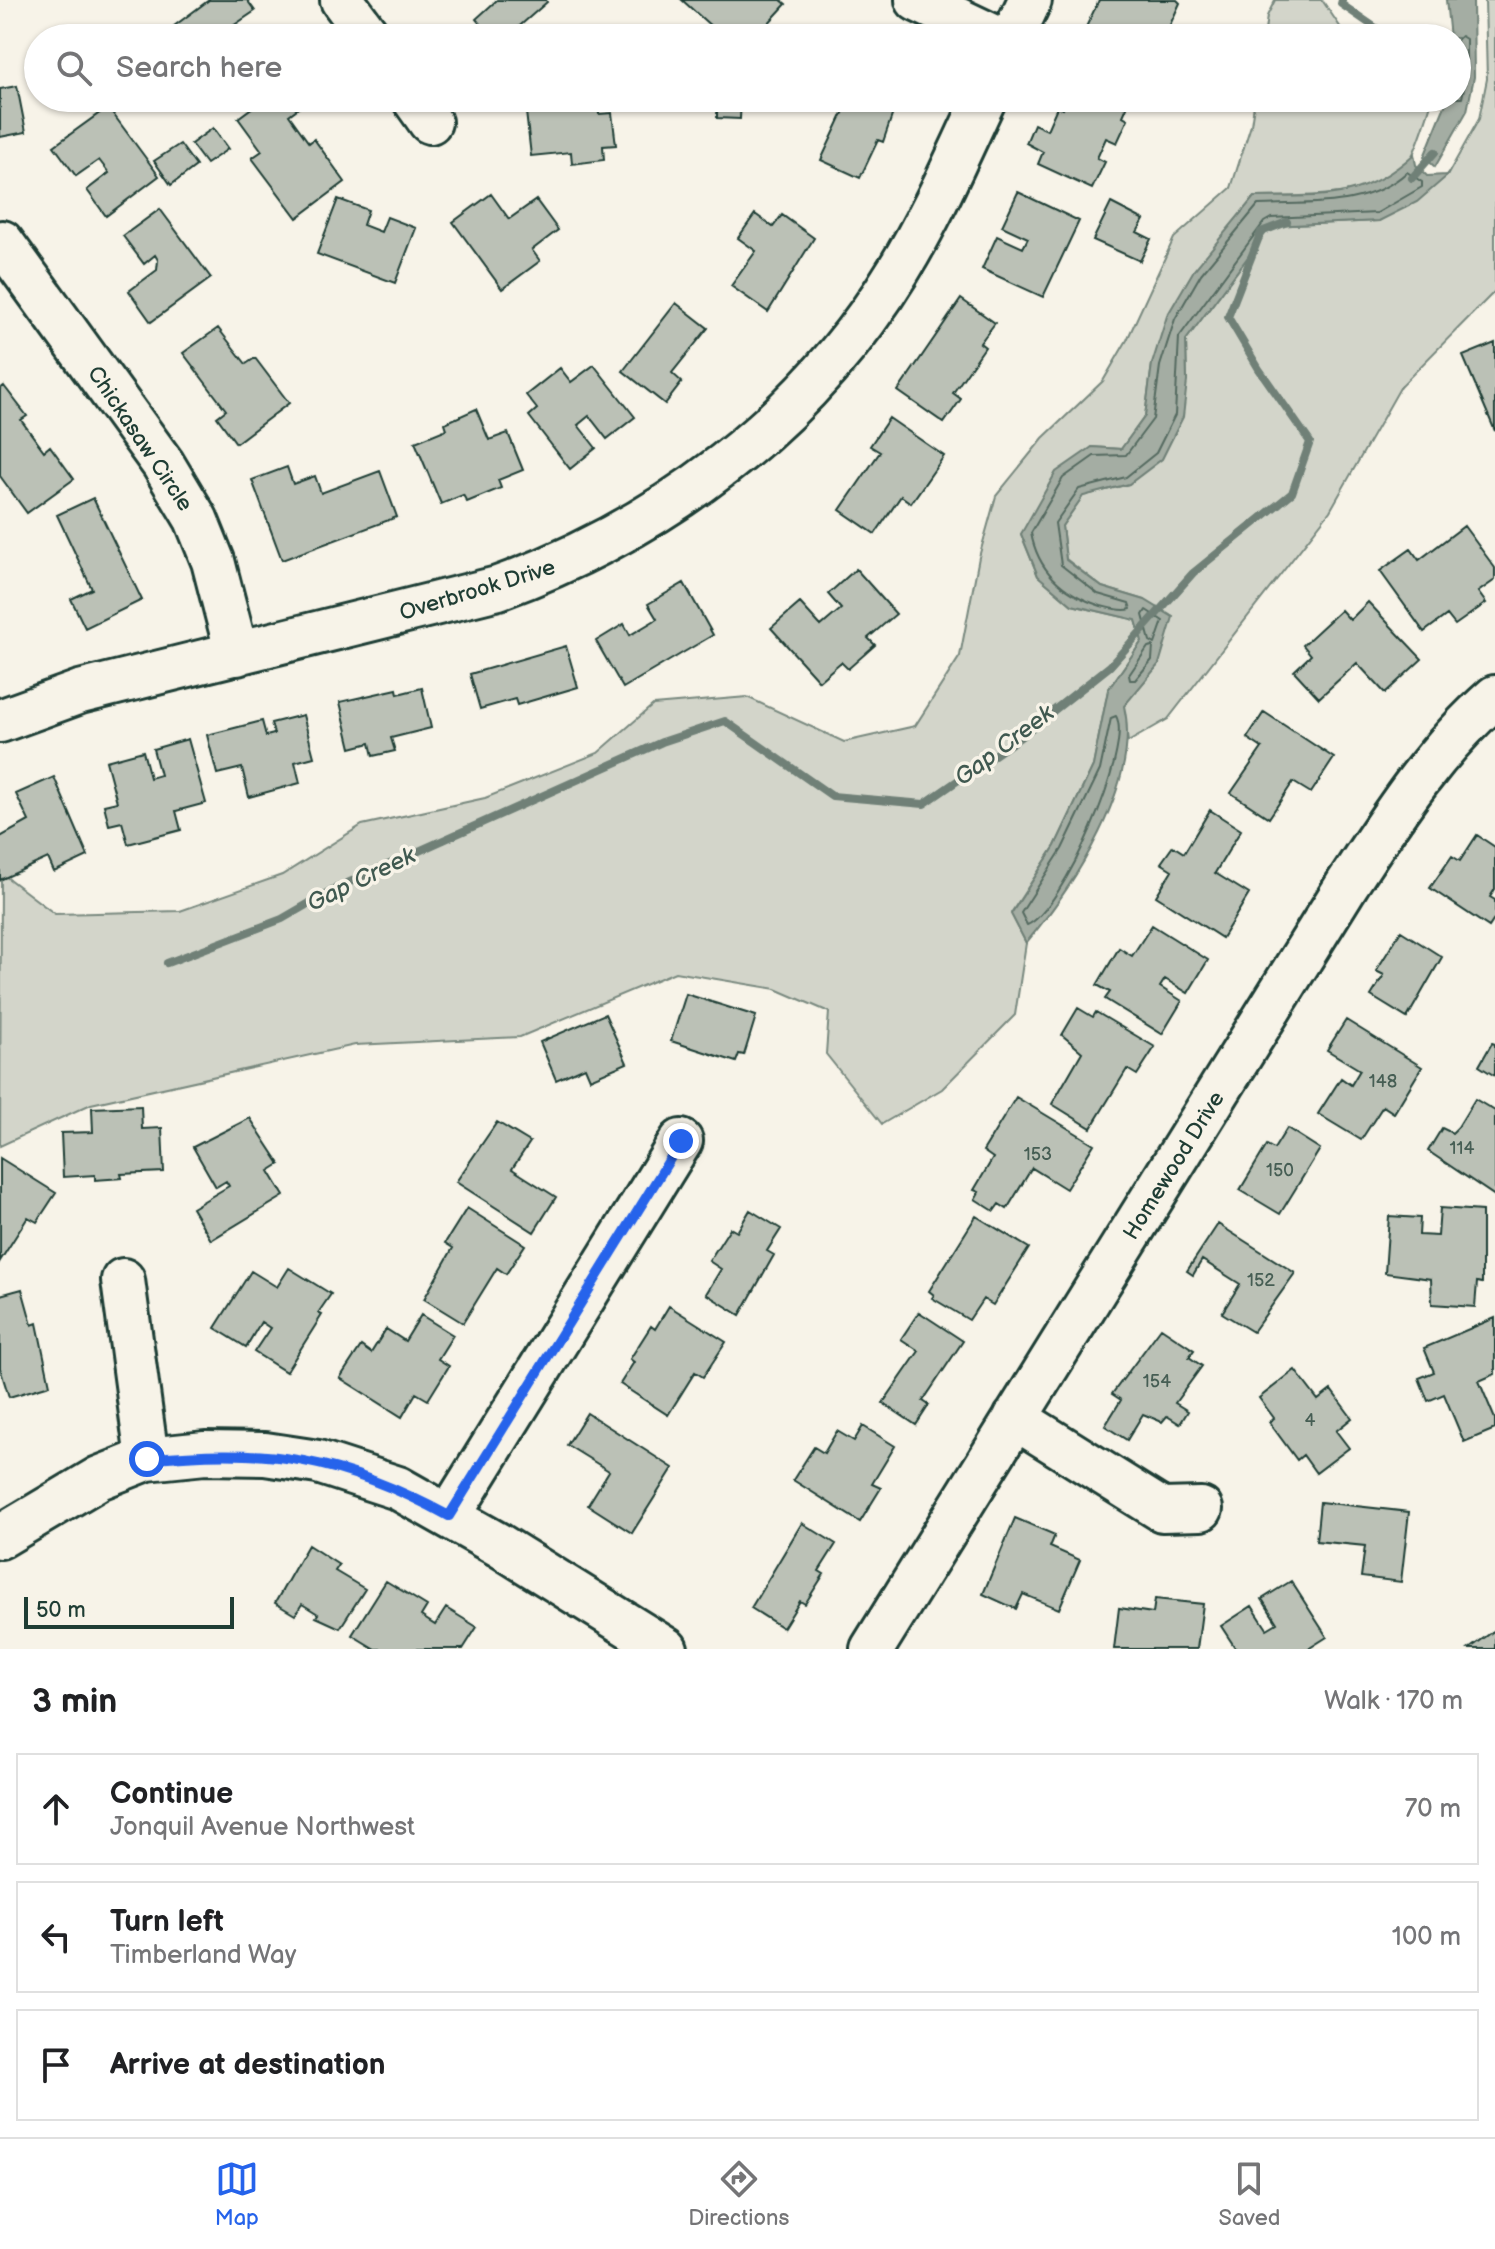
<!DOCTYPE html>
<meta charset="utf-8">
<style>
body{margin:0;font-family:"Balsamiq Sans",sans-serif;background:#f6f6f6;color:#202124}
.scale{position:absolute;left:24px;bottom:20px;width:210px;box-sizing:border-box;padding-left:8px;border:4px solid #1f3d34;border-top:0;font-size:22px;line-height:28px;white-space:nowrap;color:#1f3d34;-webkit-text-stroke:6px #f7f3e8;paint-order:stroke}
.stop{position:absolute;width:24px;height:24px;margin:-18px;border:6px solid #2563eb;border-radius:50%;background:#fff}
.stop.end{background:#2563eb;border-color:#fff;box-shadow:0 2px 8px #0008}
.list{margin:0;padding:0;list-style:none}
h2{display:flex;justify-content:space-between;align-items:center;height:104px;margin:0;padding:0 32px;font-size:34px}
h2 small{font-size:26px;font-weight:400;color:#757577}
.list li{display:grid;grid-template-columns:52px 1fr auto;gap:24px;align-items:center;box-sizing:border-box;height:112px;margin:0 16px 16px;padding:0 16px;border:2px solid #e0e0e0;border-radius:0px}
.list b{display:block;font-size:30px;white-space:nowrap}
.list p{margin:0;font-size:26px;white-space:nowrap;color:#757577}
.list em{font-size:26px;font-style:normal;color:#757577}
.icon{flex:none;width:44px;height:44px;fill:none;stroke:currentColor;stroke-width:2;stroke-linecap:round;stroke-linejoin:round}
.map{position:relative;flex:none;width:1495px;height:1649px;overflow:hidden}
.search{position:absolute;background:#fff;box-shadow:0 2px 6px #0004;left:24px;right:24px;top:24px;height:88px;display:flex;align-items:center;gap:20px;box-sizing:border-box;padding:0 28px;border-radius:44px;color:#757577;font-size:30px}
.sheet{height:488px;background:#fff}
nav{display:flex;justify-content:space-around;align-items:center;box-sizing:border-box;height:112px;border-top:2px solid #e0e0e0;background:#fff;font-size:22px;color:#757577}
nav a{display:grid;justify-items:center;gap:4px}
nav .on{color:#2563eb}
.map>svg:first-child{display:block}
.green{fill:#d3d5ca;stroke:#79897f;stroke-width:2}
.water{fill:#a4ada3;stroke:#6f8077;stroke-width:2}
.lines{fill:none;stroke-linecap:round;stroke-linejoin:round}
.shore{stroke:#546a60;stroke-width:2}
.stream{stroke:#6f8077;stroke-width:8}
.building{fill:#bbc1b6;stroke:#1f3d34;stroke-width:2}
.minor-casing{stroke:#1f3d34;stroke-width:48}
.minor{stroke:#f7f3e8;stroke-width:42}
.route{stroke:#2563eb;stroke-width:10}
.labels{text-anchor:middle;stroke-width:7;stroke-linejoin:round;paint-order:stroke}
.number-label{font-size:18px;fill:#465e54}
.street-label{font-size:22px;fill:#1f3d34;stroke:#f7f3e8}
.water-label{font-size:24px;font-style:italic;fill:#405950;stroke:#f7f3e8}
</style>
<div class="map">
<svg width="1495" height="1649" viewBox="0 0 1495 1649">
<rect width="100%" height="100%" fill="#f7f3e8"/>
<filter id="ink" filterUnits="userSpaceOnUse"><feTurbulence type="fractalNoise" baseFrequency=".0125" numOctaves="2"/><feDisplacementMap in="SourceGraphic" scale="16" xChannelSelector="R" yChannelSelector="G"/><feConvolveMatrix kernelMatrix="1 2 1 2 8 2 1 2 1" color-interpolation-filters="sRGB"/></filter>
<g filter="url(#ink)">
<path class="green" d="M1275,0H1322L1345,34L1356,38H1264L1267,16Z
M1485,0H1495V291L1401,386L1330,511L1168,719L1128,742L1123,706L1159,664L1145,600L1102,587L1066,559L1062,526L1083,496L1129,484L1187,381L1186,340L1271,226L1379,221L1447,176L1479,119L1487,79Z
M1255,98H1433C1427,116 1420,141 1412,156C1386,201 1298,196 1254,197L1228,231L1152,364L1145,416L1121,449L1092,447L1021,534L1038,576L1072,605L1136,620L1142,641L1108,690L1093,766L1055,846L1011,913L1026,943L1015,1015L942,1089L882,1124L826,1054L829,1012L776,989L675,972L520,1037L355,1045L91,1104L0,1146L1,873L55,914L180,911L282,875L362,825L485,798L598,753L653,705L747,697L844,742L915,726L960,656L979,557L996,496L1043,438L1103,381L1127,340L1174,238L1231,188L1251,125Z"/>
<path class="water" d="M1446,0H1473L1474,77L1467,111L1435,167L1424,157L1448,98H1457V38H1450Z
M1414,154L1416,165L1427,176L1446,175L1449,171L1447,176L1417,202L1379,221L1271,226L1186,340L1187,381L1183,417L1162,459L1129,484L1083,496L1062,526L1066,560L1102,587L1145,600L1173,617L1159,664L1124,706C1142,782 1073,887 1026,943L1011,914L1055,846L1093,766L1108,690L1142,641L1136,620L1072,605L1038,576L1021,534L1056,472L1092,447L1121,449L1145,416L1152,364L1167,316L1194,270L1254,197C1320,196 1362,202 1414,154Z"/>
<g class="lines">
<path class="shore" d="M1455,98H1462L1466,77V39L1461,36L1457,40
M1407,172L1422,182V187L1377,213L1271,218L1264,222L1179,337L1175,415L1156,453L1126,477L1079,489L1055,523L1061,565L1098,594L1129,603L1131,609C1122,612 1110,608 1101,606C1064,594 1038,572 1031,533L1063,478L1094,456L1126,455L1153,419L1160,366L1175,319L1201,274L1258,205C1310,202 1366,209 1407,172Z
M1146,610L1163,621L1155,644L1150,641L1143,615Z
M1153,646L1152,660L1135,680H1130L1129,675L1148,647Z
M1116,716C1134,748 1061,913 1027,925L1021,913L1062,849L1100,770L1111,718Z"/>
<path class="stream" d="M1342,0L1341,4L1389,37L1402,38
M1412,178L1435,152
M167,963L282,919L332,890L662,742L725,721L832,796L924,804L1019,738L1110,666L1193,573L1292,493L1310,442L1259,369L1228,317L1261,232L1287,222"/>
</g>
<path class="building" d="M209,0H247L255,11L233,26L242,38H158Z
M497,0H546L547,2L506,38H492L476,19Z
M682,0H781L786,4L755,38H724Z
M1099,0H1177L1180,3L1164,38H1100L1102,35L1086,27Z
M17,86L26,132L0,137V89Z
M265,98H312L289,115L309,143L314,139L345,182L297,218L252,158L262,151L238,118Z
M549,98H597L599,114L612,113L616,145L603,146L604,160L572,164L571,152L531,156L526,112L543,110L540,108Z
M717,98H741L740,119L717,118Z
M850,98H898L883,142L878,140L860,178L821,160Z
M1068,98H1115L1114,101L1127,107L1123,116L1128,119L1117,143L1106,138L1097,158L1105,162L1092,189L1038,164L1043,152L1026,143L1034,124L1047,130L1057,107L1063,109Z
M108,107L159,176L106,216L87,190L109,173L99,160L76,176L54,146Z
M213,128L228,149L206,164L191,144Z
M180,144L196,166L171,185L154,161Z
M1018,192L1079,221L1043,297L982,269L997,236L1023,248L1028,238L1002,226Z
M491,194L509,219L536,200L558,230L532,250L540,261L502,289L453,222Z
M338,199L368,210L363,225L381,232L387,217L416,228L395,283L317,254Z
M1111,203L1144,220L1137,232L1151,239L1140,261L1093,240Z
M160,209L211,278L151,322L129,291L157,270L158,260L155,255L144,264L123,236Z
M755,214L773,227L782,215L814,238L768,312L731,286L756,251L738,238Z
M961,299L995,323L980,343L985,347L953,393L961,399L944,423L898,391Z
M676,303L708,328L672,373L682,382L665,404L623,371Z
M218,328L246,364L255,358L289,403L236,443L217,417L226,410L183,353Z
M1495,343V431L1463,356Z
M594,365L635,417L607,439L589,416L578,425L596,448L570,469L529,416L537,409L526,395L560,368L571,382Z
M4,386L27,416L21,420L44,451L50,446L74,479L27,513L0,476V389Z
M476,409L489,440L508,433L523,470L498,480L501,488L467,502L463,495L441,504L415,442L447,429L445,423Z
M889,418L944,456L911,503L901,496L875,534L840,510L880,452L870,446Z
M287,467L293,484L315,476L321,493L380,471L397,517L282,560L252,480Z
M93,498L142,600L85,628L71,599L92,589L57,515Z
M1464,526L1495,568V580L1478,592L1486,603L1455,625L1447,615L1424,632L1380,571L1411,549L1419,560Z
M856,569L896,614L868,638L875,645L848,669L841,662L819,681L771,628L800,603L821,626L841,609L828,594Z
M684,583L713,635L623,688L596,641L624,624L630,635L657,619L648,604Z
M1368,602L1422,659L1385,693L1357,663L1319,698L1294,671L1311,655L1303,645L1341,610L1350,620Z
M566,646L578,687L517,705L515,699L480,709L470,674Z
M422,688L431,728L391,738L395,751L373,756L370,743L351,748L340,702L397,689L398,694Z
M1264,712L1334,758L1311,793L1293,782L1269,818L1231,793L1262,748L1247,738Z
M303,715L314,757L295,762L300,783L249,797L242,768L217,774L207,735L262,721L266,736L274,734L271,723Z
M188,739L206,803L176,811L181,830L128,844L122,822L109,825L104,805L117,802L106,761L143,751L150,778L160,775L153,749Z
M54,777L88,856L54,872L48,858L0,880V837L29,821L16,794Z
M1210,810L1241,830L1215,873L1249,894L1222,938L1156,896L1172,870L1161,863L1173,846L1184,853Z
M1477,835L1495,847V889L1490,897L1495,900V918L1489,927L1430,888L1452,856L1460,861Z
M1152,925L1208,960L1188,993L1165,979L1160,987L1182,1001L1162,1034L1105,999L1110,992L1097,985L1119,948L1132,956Z
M1401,931L1442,957L1407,1018L1371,996L1384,975L1376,971Z
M686,994L756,1016L744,1055L739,1054L736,1062L671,1041Z
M1078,1008L1093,1017L1096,1012L1155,1047L1137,1075L1127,1069L1091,1128L1052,1104L1082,1052L1062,1035Z
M605,1014L627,1063L590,1079L585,1067L556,1080L540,1042Z
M1346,1020L1422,1067L1394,1113L1383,1106L1361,1140L1318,1114L1341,1078L1351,1085L1360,1070L1327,1050Z
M1492,1043L1495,1044V1076L1479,1066Z
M1016,1097L1094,1144L1066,1189L1032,1168L1007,1209L999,1204L994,1211L975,1199L979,1192L974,1190L993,1158L983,1151Z
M1475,1099L1495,1111V1196L1428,1151L1442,1128L1452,1133L1458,1127Z
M141,1106L142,1129L162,1128L164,1172L121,1174L122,1178L95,1180V1175L63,1177L61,1133L93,1132L92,1108Z
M250,1118L280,1164L269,1171L284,1196L211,1240L192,1208L229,1186L226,1181L216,1187L193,1147Z
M497,1122L530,1142L512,1169L556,1197L534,1232L456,1182Z
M1287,1128L1320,1149L1280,1214L1240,1190L1267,1145L1274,1149Z
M0,1158L56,1193L37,1222L28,1217L0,1261Z
M467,1208L525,1245L506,1274L497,1268L463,1323L424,1299L453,1248L445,1243Z
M1440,1208L1482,1211V1283L1477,1282L1475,1307L1432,1304L1431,1279L1385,1273L1389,1216L1420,1218L1419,1235L1438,1236Z
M750,1210L781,1229L767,1251L774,1255L740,1315L706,1294L721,1269L709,1261L730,1228L737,1232Z
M976,1216L1029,1248L993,1305L983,1299L969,1320L932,1298L934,1295L929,1291Z
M1218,1224L1295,1273L1253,1332L1222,1313L1240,1284L1202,1260L1193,1275L1187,1271Z
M289,1268L331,1294L318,1313L322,1315L286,1372L254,1352L270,1328L261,1322L246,1347L215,1328L251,1271L277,1287Z
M22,1289L32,1325L37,1323L50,1385L9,1397L0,1368V1295Z
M669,1306L726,1342L703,1377L695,1372L668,1415L620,1384L634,1362L630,1359L651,1326L655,1329Z
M919,1312L963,1341L923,1401L929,1405L916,1425L883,1403L919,1351L901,1339Z
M421,1315L453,1335L438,1359L449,1366L428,1400L416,1393L402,1417L340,1378L361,1346L371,1353L386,1329L405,1341Z
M1495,1318V1374L1479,1381L1495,1419V1429L1464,1442L1444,1394L1428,1401L1419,1378L1434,1372L1424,1348Z
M1161,1328L1194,1350L1189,1357L1202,1366L1175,1403L1188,1411L1180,1424L1167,1416L1162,1422L1143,1414L1127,1440L1105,1426L1121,1400L1112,1394Z
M1295,1370L1318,1400L1331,1390L1352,1418L1336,1431L1349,1448L1316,1473L1303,1455L1297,1460L1269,1422L1274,1418L1259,1398Z
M587,1413L673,1468L632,1533L588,1505L609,1471L567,1445Z
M863,1426L895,1446L872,1484L881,1488L860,1522L793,1480L814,1447L824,1453L837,1431L854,1441Z
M1320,1502L1409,1512L1401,1582L1361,1577L1365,1546L1316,1541Z
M1015,1518L1055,1535L1050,1547L1080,1560L1059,1609L1023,1594L1016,1609L983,1594Z
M802,1523L836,1544L819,1571L824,1574L805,1604L800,1601L783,1628L751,1608Z
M308,1545L339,1565L335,1571L365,1589L340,1628L316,1617L318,1614L302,1604L295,1615L275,1603Z
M386,1581L427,1606L421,1616L435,1625L446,1608L477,1627L463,1649H375L352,1635Z
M1291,1581L1327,1637L1308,1649H1236L1221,1626L1252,1606L1267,1629L1277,1623L1262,1599Z
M1155,1599L1203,1604L1197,1649H1114L1119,1608L1153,1613Z
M1495,1630V1649H1469Z"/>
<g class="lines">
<defs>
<path id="minor" d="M342,0L370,38
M917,0L997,38
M1012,38L1030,0
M413,98L430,122
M2,242L163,464L196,519L213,561L237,654
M0,721L80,692L498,588C662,528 806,422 898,271C932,216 957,157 985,98
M123,1280L147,1459
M1015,1418L1162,1510L1201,1509
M449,1516L681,1141
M0,1537L99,1478L147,1459L205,1453L265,1454L318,1462L398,1488L499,1545L666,1649
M872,1649L1348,883C1392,816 1434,750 1495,697"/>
</defs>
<use href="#minor" class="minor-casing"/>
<use href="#minor" class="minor"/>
</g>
</g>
<g class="lines" filter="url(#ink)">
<path class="route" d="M147,1459C267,1446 343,1458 449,1516L681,1141"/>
</g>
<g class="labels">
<g class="number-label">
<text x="1383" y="1087">148</text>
<text x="1462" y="1154">114</text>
<text x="1038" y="1160">153</text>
<text x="1280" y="1176">150</text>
<text x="1261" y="1286">152</text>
<text x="1157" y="1387">154</text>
<text x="1310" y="1426">4</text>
</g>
<g class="street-label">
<text transform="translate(141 438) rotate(56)" y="8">Chickasaw Circle</text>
<text transform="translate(477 589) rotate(-17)" y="8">Overbrook Drive</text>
<text transform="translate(1173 1165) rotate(-58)" y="8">Homewood Drive</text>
</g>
<g class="water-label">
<text transform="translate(1004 745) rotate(-37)" y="8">Gap Creek</text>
<text transform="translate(361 879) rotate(-26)" y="8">Gap Creek</text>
</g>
</g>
</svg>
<div class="scale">50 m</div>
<div class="stop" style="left:147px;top:1459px"></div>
<div class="stop end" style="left:681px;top:1141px"></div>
<div class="search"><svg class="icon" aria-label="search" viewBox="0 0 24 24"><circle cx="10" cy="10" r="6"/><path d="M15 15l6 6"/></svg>Search here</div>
</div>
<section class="sheet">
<h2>3 min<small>Walk · 170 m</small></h2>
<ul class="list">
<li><svg class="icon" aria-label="ahead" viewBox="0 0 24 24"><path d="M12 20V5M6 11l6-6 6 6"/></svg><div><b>Continue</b><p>Jonquil Avenue Northwest</p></div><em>70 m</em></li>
<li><svg class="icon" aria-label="left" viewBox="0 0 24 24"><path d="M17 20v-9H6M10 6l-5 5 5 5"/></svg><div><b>Turn left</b><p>Timberland Way</p></div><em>100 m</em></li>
<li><svg class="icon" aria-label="arrive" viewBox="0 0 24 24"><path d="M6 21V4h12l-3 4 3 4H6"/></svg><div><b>Arrive at destination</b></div></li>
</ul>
</section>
<nav>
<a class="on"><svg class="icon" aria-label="map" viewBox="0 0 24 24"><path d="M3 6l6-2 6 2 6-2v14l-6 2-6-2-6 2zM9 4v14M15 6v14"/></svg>Map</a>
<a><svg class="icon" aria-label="directions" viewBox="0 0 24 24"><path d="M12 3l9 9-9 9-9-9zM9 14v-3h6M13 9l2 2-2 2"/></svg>Directions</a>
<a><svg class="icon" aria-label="saved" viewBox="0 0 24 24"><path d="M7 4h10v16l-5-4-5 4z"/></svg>Saved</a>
</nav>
